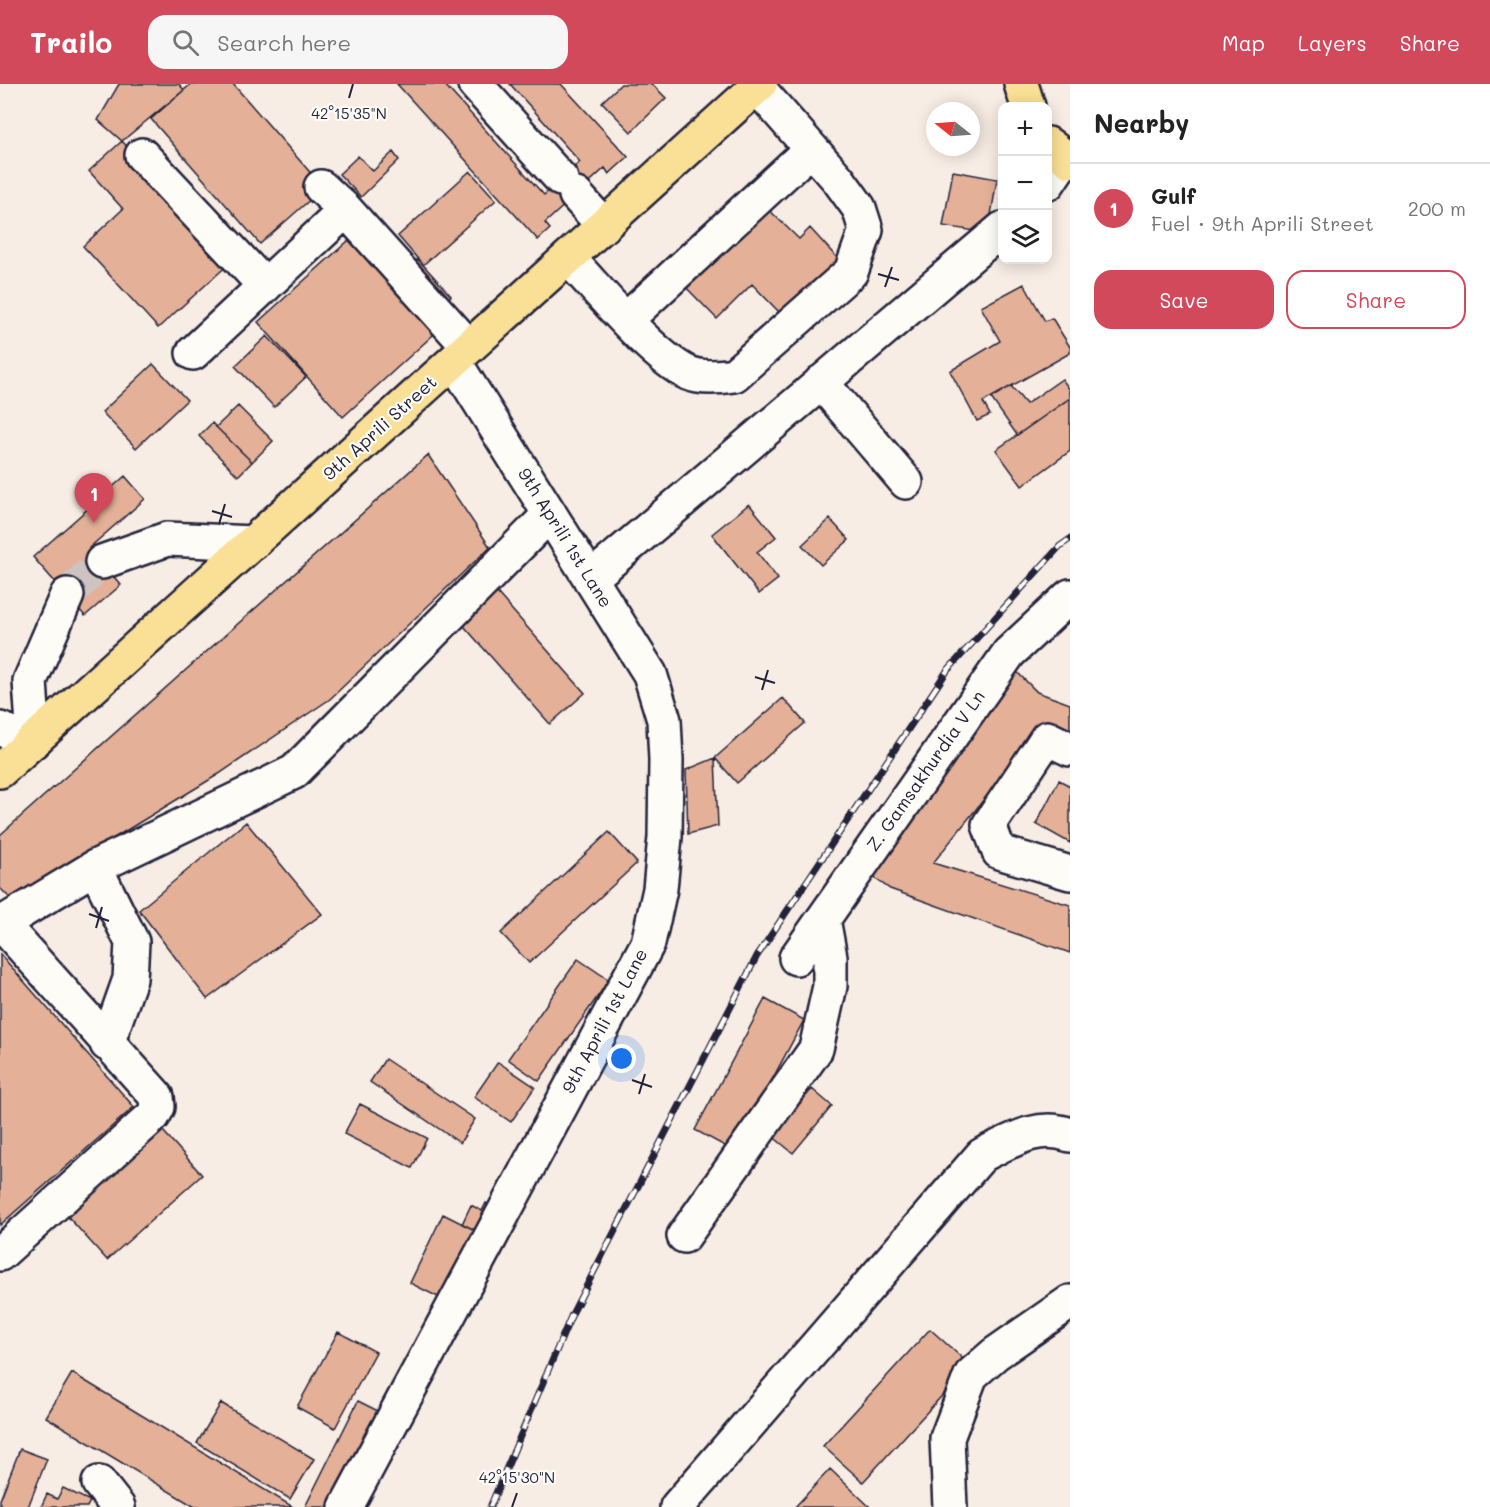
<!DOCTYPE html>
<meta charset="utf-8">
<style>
body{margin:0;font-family:Mali,sans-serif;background:#f6f6f6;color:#222}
.controls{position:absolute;right:18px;top:18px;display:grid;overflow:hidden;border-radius:12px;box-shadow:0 3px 15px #0003}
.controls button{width:54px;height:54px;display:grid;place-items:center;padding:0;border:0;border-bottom:2px solid #e0e0e0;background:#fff;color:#222;font:30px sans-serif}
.compass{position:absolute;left:926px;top:18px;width:54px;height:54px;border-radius:50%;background:#fff;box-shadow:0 3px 15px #0003;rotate:287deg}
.you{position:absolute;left:622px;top:975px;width:21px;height:21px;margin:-15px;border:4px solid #fff;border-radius:50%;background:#1a73e8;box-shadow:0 0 0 9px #1a73e833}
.badge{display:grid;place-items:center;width:39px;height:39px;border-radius:50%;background:#d1495b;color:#fff;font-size:20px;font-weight:700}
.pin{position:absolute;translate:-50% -50px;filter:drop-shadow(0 2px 3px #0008)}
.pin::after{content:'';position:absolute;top:32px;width:21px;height:18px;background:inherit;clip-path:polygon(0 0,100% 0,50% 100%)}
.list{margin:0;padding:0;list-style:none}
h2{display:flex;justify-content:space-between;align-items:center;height:78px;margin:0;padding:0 24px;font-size:26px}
h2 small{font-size:20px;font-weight:400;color:#767676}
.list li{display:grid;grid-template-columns:39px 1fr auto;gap:18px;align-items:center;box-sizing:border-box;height:90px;padding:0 24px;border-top:2px solid #e0e0e0}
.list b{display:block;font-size:22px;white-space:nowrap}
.list p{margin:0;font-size:20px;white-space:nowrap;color:#767676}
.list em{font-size:20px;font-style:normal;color:#767676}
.actions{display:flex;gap:12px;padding:18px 24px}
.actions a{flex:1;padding:14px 0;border:2px solid #d1495b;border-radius:18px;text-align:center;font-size:21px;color:#d1495b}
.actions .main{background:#d1495b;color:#fff}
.icon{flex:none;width:33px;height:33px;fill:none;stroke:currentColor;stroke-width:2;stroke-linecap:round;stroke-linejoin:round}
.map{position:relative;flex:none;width:1070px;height:1423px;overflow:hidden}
header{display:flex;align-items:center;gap:36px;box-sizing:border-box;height:84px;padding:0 30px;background:#d1495b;color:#fff}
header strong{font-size:28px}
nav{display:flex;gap:33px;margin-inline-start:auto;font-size:21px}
.search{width:420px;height:54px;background:#f6f6f6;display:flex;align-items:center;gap:15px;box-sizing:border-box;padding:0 21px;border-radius:18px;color:#767676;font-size:22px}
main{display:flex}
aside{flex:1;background:#fff}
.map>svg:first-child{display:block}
.building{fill:#e4b097;stroke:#22223b;stroke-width:1.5}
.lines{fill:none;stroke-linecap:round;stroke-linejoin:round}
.minor-tunnel{stroke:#cdc4c2;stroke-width:33;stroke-dasharray:33 16;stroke-linecap:butt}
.minor-casing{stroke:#22223b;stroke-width:38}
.major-casing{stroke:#22223b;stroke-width:38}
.minor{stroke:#fdfcf7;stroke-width:33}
.major{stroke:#fadf96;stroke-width:33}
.rail-casing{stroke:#22223b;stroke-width:7}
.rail{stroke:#fdfcf7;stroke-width:4.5;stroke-dasharray:14;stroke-linecap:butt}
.ticks{fill:none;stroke:#22223b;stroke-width:2}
.labels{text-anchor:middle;stroke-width:4.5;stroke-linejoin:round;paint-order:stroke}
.street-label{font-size:18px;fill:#22223b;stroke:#fdfcf7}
.ticks-label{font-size:15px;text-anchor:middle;fill:#22223b;stroke:#fdfcf7;stroke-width:4.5;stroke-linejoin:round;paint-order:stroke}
</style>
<header>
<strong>Trailo</strong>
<div class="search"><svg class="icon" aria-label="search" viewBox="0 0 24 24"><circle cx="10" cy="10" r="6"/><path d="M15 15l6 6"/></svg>Search here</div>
<nav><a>Map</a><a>Layers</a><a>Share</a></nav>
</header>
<main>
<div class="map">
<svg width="1070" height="1423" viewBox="0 0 1070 1423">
<rect width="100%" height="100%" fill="#f8ede4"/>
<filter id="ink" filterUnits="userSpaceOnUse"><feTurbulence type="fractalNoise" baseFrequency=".0167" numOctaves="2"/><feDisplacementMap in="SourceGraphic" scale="12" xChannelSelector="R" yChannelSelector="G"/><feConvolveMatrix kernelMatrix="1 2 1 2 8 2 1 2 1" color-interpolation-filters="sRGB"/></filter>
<g filter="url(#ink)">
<path class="building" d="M119,0H179L184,6L122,57L98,36Z
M191,0H233L315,94L304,104L312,114L260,160L151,35Z
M397,0H444L544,111L580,78L510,0H561L628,73L609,90L605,84L545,139L550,145L538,156Z
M621,0H652L666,14L631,48L602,18Z
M122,57L231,178L158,244L83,162L123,125L89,87Z
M393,68L399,76L361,113L339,90L358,72L373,87Z
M470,87L496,116L423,181L398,152Z
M953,87L997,95L988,149L943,142Z
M763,120L799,155L810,144L839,176L780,229L752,200L717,235L678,195Z
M358,148L443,242L343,333L258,238Z
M418,175L451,212L437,225L404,187Z
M1024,200L1045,237L1052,234L1070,263V269L983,318L990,331L977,337L950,287L1000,257L981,223Z
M267,252L306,293L274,323L235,282Z
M153,280L187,316L136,364L102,328Z
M1062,295L1070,306V314L1017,351L991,314L1011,302L1026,320Z
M1070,314V367L1022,402L996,366Z
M238,322L273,357L252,378L216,343Z
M212,339L252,378L238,392L199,352Z
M428,371L490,463L330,615L219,690L12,816L0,804V751Z
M125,392L145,415L89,464L121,501L85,532L33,473Z
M749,420L776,453L757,468L778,495L759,510L712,450Z
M830,435L849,456L821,481L802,461Z
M491,502L585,609L550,640L456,533Z
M1012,583L1037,608L1070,620V652L1044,640L933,779L1070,821V869L890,805L863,786Z
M783,614L805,639L737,699L715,674Z
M715,674L718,742L688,750L686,686Z
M1059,696L1070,702V759L1036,740Z
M246,738L322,830L207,915L139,826Z
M609,748L637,779L529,879L501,849Z
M0,870L134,1023L0,1141Z
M578,875L609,896L539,997L508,975Z
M765,915L804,936L734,1067L695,1046Z
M385,975L475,1035L460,1059L370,998Z
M498,978L535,1003L511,1038L474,1013Z
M812,1005L832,1022L793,1069L772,1052Z
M360,1020L427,1054L412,1084L344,1050Z
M156,1039L202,1091L107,1176L61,1125Z
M486,1119L498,1125L485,1151L462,1140L471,1121L482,1127Z
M443,1130L485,1151L452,1220L410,1199Z
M930,1245L970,1281L863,1398L823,1362Z
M338,1248L376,1268L335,1344L297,1323Z
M72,1289L293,1423H195L46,1333Z
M358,1317L388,1332L343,1423H305Z
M221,1319L314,1375L290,1415L197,1359Z
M20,1365L47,1375L28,1423H0V1416Z
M830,1385L870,1423H795Z
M63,1404L90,1417L87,1423H41L47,1410L57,1415Z"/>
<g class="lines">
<path class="minor-tunnel" d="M67,511L102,478"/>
<defs>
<path id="minor" d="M475,0L561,95
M142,71L265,202
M1048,99L1064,75
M321,103L346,126L469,263
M576,111L604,142
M568,174C598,205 652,272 688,289C702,295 720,293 734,291L851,188L866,146L859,124L838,95L757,3
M627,235L811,65
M193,269L346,126
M821,298L906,398
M102,478L167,455L253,459
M590,495L1002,145
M0,645L34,657L30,597L67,511
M1070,665L1047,654L989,741L999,768L1070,789
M95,783L132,858L130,895L107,960
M0,838L157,1013L158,1023L153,1032L0,1170
M1,840L95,783L294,688L550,430
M796,874L1009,569L1070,512
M684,1152L816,965L830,902V873L823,835
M99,1399L118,1423
M346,1423L648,859L660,805L665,753L666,676L664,636L650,590L454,277
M677,1423L982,1071C1011,1057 1038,1039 1070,1051
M950,1423L947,1354L971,1291L995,1270L1070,1218"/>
<path id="major" d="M1021,0L1028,22
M1048,60L1070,77
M0,687L760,0"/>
</defs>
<use href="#minor" class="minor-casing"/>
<use href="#major" class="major-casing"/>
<use href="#minor" class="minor"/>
<use href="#major" class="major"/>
<defs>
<path id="rail" d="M490,1423L572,1230L757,872L947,587L1060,462L1070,455"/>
</defs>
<use href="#rail" class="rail-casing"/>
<use href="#rail" class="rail"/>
</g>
</g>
<path class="ticks" d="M349,14L353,0M878,190L899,196M885,203L892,183M212,427L232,433M219,440L225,420M755,593L775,599M762,606L768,586M89,830L109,837M96,844L102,823M632,996L652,1003M639,1010L645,990M512,1423L517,1409"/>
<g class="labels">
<g class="street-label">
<text transform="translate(380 344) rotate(-42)" y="6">9th Aprili Street</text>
<text transform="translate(565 454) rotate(58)" y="6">9th Aprili 1st Lane</text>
<text transform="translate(926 687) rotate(-55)" y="6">Z. Gamsakhurdia V Ln</text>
<text transform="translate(605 937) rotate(-62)" y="6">9th Aprili 1st Lane</text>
</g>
</g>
<g class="ticks-label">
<text x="349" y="35">42°15'35"N</text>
<text x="517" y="1399">42°15'30"N</text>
</g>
</svg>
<div class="controls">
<button>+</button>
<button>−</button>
<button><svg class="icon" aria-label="layers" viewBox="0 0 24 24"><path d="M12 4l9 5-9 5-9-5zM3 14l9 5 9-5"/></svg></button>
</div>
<svg class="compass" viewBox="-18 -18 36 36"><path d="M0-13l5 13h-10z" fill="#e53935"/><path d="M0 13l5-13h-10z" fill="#767676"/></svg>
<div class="you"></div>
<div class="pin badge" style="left:94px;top:439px">1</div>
</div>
<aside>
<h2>Nearby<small></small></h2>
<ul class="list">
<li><span class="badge">1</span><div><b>Gulf</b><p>Fuel · 9th Aprili Street</p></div><em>200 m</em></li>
</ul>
<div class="actions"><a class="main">Save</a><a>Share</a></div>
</aside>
</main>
